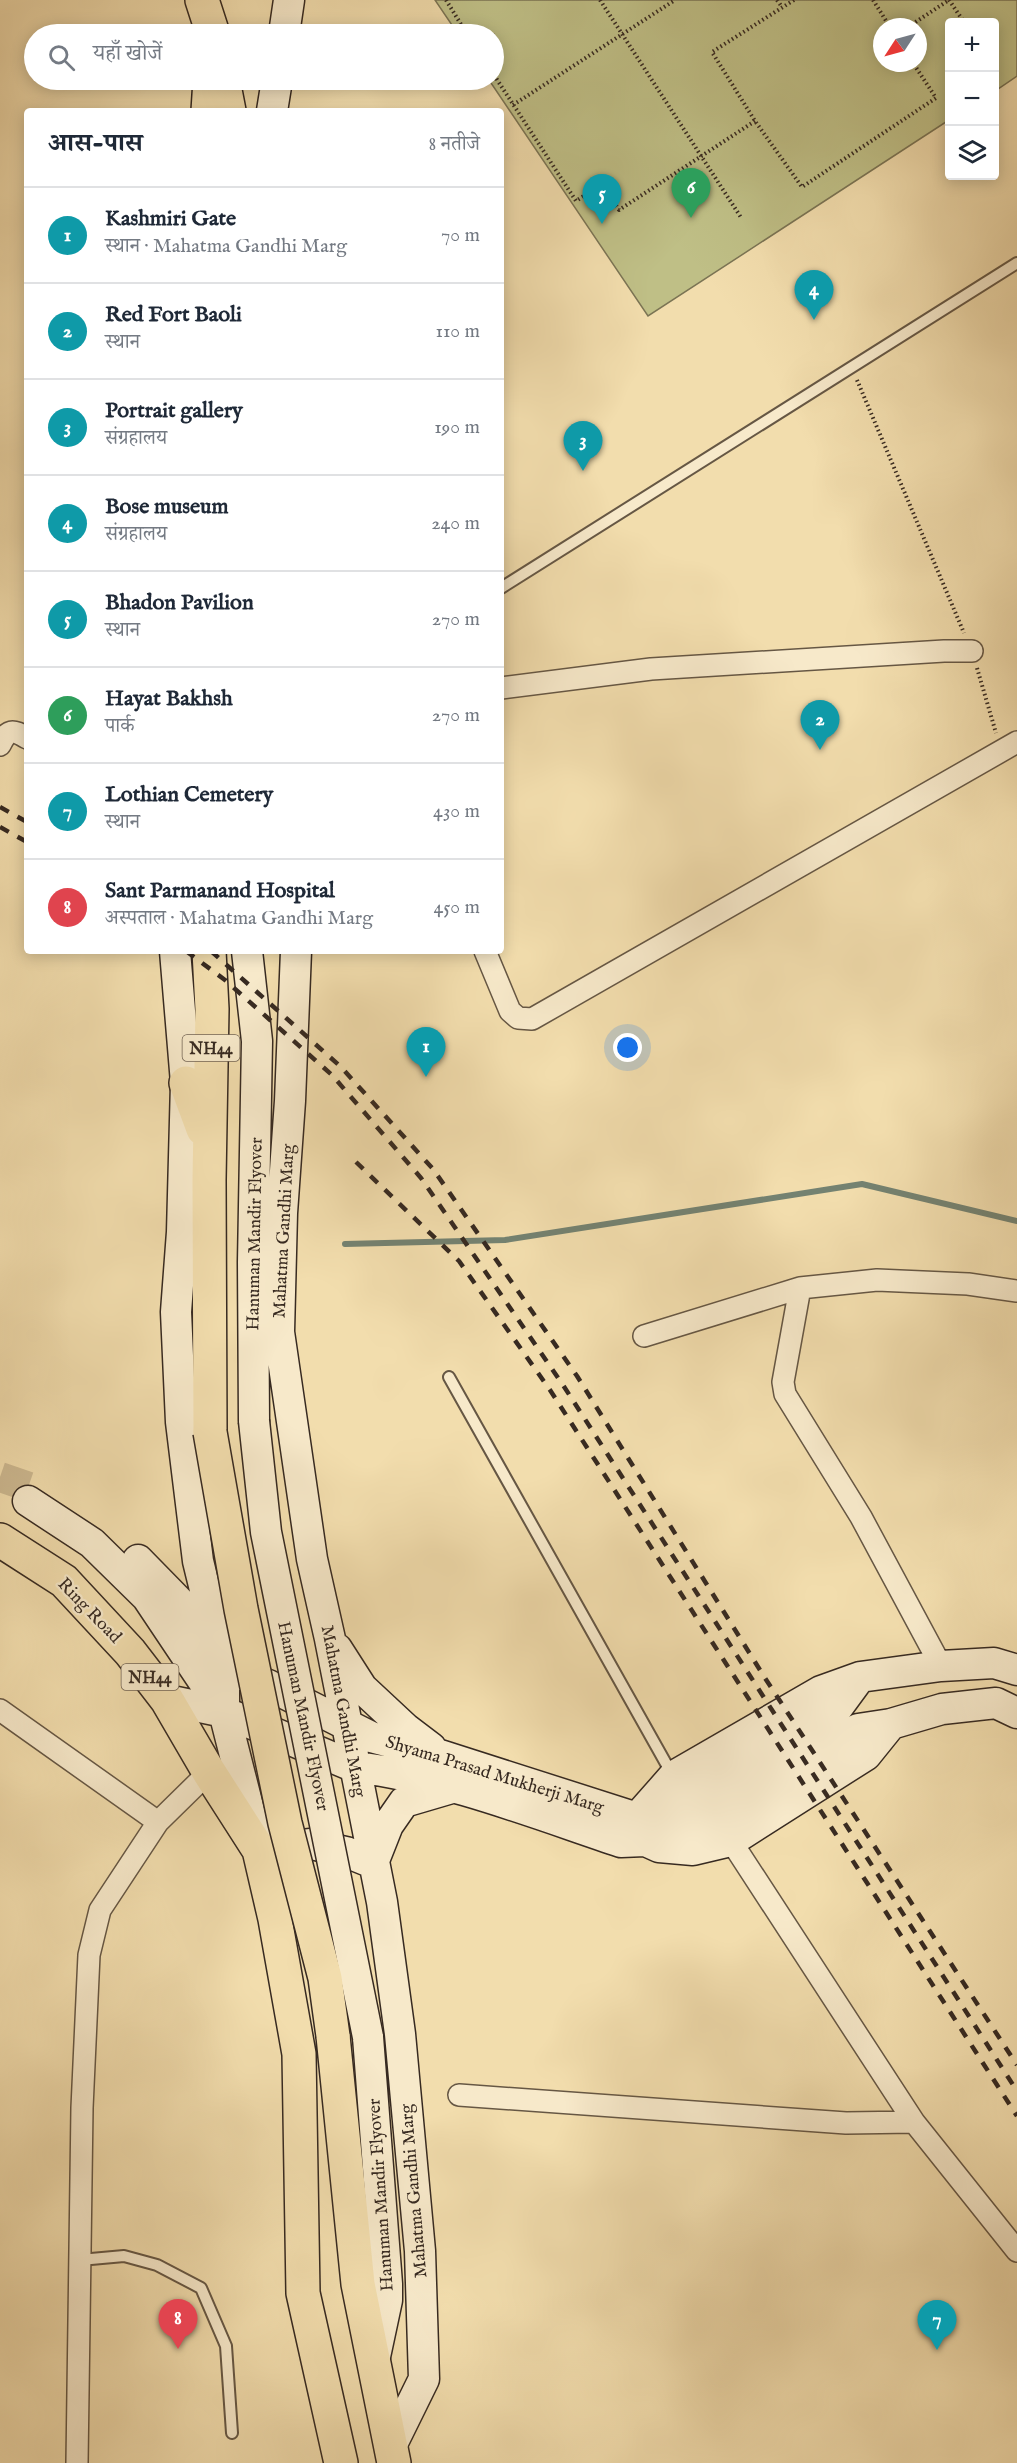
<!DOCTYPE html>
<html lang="hi">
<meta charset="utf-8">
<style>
body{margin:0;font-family:"IM FELL English","Noto Serif Devanagari",serif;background:#f6f6f7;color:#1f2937}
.controls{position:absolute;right:18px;top:18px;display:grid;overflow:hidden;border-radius:6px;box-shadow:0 3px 15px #0003}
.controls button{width:54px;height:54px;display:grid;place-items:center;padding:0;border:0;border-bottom:2px solid #e0e1e3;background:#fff;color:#1f2937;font:30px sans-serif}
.compass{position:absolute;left:873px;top:18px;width:54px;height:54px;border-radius:50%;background:#fff;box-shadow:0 3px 15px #0003;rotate:234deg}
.you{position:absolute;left:628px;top:1048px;width:21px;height:21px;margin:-15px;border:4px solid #fff;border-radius:50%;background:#1a73e8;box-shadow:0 0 0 9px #1a73e833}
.badge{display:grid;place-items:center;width:39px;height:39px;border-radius:50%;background:#8f2418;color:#fff;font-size:20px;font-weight:700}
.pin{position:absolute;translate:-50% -50px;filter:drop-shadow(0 2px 3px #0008)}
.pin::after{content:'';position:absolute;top:32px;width:21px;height:18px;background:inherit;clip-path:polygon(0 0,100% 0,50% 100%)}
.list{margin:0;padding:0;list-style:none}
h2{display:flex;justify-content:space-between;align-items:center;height:78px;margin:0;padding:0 24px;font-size:26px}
h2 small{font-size:20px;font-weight:400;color:#747a83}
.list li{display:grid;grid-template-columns:39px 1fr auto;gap:18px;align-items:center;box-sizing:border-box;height:96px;padding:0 24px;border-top:2px solid #e0e1e3}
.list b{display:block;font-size:22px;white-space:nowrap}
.list p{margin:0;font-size:20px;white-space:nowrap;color:#747a83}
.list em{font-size:20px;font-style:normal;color:#747a83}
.icon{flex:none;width:33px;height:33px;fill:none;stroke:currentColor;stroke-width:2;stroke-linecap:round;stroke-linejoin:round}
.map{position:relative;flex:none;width:1017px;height:2463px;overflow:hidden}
.search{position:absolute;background:#fff;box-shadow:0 3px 15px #0003;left:24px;top:24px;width:480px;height:66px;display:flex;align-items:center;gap:15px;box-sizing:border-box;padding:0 21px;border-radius:33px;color:#747a83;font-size:22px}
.panel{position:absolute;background:#fff;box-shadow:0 3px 15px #0003;left:24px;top:108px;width:480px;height:846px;border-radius:6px}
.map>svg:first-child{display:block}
.green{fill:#bfbf86;stroke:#7b7454;stroke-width:1.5;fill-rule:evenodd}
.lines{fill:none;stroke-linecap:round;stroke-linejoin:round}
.stream{stroke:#748271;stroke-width:6}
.secondary-tunnel{stroke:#cdb991;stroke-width:30;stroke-dasharray:30 15;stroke-linecap:butt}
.lane-casing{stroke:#665744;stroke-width:14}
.street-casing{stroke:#665744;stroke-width:24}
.secondary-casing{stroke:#372a21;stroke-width:33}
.primary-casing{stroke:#372a21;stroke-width:36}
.highway-casing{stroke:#372a21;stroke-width:36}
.path{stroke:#372a21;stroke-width:4;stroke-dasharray:1.5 3;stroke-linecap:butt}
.lane{stroke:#f7e9ca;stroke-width:10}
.street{stroke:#f7e9ca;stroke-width:21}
.secondary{stroke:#f7e9ca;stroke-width:30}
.primary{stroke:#f2ddad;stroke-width:33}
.highway{stroke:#f2ddad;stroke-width:33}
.rail{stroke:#372a21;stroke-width:4.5;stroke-dasharray:10 10;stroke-linecap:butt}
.secondary-bridge-casing{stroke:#372a21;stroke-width:33;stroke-linecap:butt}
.highway-bridge-casing{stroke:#372a21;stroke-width:36;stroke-linecap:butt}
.secondary-bridge{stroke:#f7e9ca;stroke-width:30}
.highway-bridge{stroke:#f2ddad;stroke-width:33}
.labels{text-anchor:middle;stroke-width:4.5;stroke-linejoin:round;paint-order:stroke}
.shield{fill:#f7e9ca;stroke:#716354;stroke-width:1.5}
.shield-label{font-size:16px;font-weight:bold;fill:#372a21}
.street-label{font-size:18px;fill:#372a21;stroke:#f7e9ca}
</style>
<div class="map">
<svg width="1017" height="2463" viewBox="0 0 1017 2463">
<rect width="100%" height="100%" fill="#f2ddad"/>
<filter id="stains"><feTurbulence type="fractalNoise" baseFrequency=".00333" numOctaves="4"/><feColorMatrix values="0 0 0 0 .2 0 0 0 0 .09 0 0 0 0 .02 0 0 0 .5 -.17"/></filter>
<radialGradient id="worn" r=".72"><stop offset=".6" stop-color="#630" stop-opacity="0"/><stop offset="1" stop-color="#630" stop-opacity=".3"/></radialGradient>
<path class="green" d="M435,0H1017V76L995,91L994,22H950L949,120L648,316L489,80H494V34H458ZM882,27H918V63H882Z"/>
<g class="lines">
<path class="stream" d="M345,1244L505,1240L862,1184L1017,1221"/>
<path class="secondary-tunnel" d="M0,1477L35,1489"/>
<defs>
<path id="lane" d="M501,588L1017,263
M449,1377L673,1776
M80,2260L124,2256L157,2265L201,2288L226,2346L232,2433"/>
<path id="street" d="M501,688L651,669L944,651H972
M0,745C8,729 12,729 27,738
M485,951L510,1011L518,1018L532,1019L1017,742
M800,1288L783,1382L785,1394L861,1517L941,1666
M644,1336L800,1288L877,1280L968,1284L1017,1291
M0,1710L158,1822
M731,1841L914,2122L1017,2251
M459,2095L846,2123L914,2122
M77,2463L82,2108L89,1955L100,1910L158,1822L209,1772"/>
<path id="secondary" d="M284,34L289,0
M272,111L277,80
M175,951L186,1083L182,1232L176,1312L181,1422L198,1561L224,1668V1712L259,1850L311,1844L346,1852L373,1863L388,1825L404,1802L455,1787
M247,951L257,1041L253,1262L254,1421
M296,951L290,1101L282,1213L279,1332L312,1559L330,1639L382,1902L400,2034L420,2251L424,2379L391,2446
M28,1501L92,1543L147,1597L224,1712
M138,1560L185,1608L212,1650
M337,1649L362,1688L406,1729L431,1748
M238,1673L268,1685L371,1737L440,1755L637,1818L694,1799L743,1769L838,1707L860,1677
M167,1700L224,1712L355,1767C446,1778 534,1813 621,1842L645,1841L690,1827L718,1815L858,1729L891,1724L942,1709L996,1703L1017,1713
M637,1818L674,1776L821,1691L860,1677L941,1666L994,1663L1017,1670
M648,1842L659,1847L693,1850L731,1841L866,1755L891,1724
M368,2037L387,2284V2300L374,2361"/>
<path id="primary" d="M223,80L229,111"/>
<path id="highway" d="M202,0L213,34
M208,111L210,80
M209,951L212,1009L209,1180L210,1432
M186,1083L203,1129
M0,1540L64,1581L130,1652L167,1700L209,1772L259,1850L275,1919L299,2054L303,2293L341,2463
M333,2036L358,2284L394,2463"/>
</defs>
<use href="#lane" class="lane-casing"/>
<use href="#street" class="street-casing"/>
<use href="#secondary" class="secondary-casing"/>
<use href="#primary" class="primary-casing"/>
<use href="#highway" class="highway-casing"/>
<path class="path" d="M446,0L467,34
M600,0L742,219
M777,0L782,7
M794,0L712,52L755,121L802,187L936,98L913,63
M873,0L890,27
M949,0L964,22
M908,27L949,0
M494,75L576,201L602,184L619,210L755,121
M513,105L675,0
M857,380L964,633
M977,668L996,733"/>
<use href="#lane" class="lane"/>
<use href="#street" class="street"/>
<use href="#secondary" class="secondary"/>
<use href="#primary" class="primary"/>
<use href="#highway" class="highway"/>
<path class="rail" d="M0,807L27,822
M0,827L27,842
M186,951L225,980L332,1075L421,1178L563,1385L1017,2091
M211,951L341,1067L433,1169L577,1376L765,1678L1017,2065
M356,1162L459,1261L550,1390L1017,2116"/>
<defs>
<path id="secondary-bridge" d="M254,1421L266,1532L368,2037"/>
<path id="highway-bridge" d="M210,1432L241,1609L285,1823L325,1978L333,2036"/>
</defs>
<use href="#secondary-bridge" class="secondary-bridge-casing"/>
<use href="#highway-bridge" class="highway-bridge-casing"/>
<use href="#secondary-bridge" class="secondary-bridge"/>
<use href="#highway-bridge" class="highway-bridge"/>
</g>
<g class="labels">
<g class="shield">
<rect x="182.5" y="1035" width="57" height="26" rx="4.5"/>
<rect x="121.5" y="1664" width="57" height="26" rx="4.5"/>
</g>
<g class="shield-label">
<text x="211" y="1054">NH44</text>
<text x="150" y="1683">NH44</text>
</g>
<g class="street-label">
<text transform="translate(283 1231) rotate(-87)" y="6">Mahatma Gandhi Marg</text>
<text transform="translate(254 1234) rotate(-89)" y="6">Hanuman Mandir Flyover</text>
<text transform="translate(90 1610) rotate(46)" y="6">Ring Road</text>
<text transform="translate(344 1711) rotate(79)" y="6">Mahatma Gandhi Marg</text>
<text transform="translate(304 1716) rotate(78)" y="6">Hanuman Mandir Flyover</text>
<text transform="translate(495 1774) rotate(17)" y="6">Shyama Prasad Mukherji Marg</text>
<text transform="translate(413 2191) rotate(-95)" y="6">Mahatma Gandhi Marg</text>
<text transform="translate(380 2195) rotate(-94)" y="6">Hanuman Mandir Flyover</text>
</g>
</g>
<rect width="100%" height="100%" filter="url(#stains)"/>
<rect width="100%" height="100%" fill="url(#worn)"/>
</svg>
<div class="controls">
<button>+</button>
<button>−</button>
<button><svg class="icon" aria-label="layers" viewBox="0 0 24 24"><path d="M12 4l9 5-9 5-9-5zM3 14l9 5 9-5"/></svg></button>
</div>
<svg class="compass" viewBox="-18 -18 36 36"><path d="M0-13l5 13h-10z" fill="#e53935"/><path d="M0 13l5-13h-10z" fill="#747a83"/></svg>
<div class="you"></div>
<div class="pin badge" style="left:426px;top:1077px;background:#0f9aa8">1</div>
<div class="pin badge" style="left:820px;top:750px;background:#0f9aa8">2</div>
<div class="pin badge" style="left:583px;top:471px;background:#0f9aa8">3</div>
<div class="pin badge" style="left:814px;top:320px;background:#0f9aa8">4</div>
<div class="pin badge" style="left:602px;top:224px;background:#0f9aa8">5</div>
<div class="pin badge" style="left:691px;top:218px;background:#2e9e5b">6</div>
<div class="pin badge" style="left:937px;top:2350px;background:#0f9aa8">7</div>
<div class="pin badge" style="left:178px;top:2349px;background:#e0444e">8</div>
<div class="search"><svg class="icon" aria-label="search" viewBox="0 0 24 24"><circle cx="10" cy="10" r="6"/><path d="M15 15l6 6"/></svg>यहाँ खोजें</div>
<section class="panel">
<h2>आस-पास<small>8 नतीजे</small></h2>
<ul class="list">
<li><span class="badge" style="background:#0f9aa8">1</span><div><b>Kashmiri Gate</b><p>स्थान · Mahatma Gandhi Marg</p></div><em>70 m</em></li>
<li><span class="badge" style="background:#0f9aa8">2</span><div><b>Red Fort Baoli</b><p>स्थान</p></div><em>110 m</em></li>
<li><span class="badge" style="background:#0f9aa8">3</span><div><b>Portrait gallery</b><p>संग्रहालय</p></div><em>190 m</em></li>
<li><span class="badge" style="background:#0f9aa8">4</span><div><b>Bose museum</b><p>संग्रहालय</p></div><em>240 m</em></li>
<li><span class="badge" style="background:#0f9aa8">5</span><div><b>Bhadon Pavilion</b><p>स्थान</p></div><em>270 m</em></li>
<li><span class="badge" style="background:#2e9e5b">6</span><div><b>Hayat Bakhsh</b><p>पार्क</p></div><em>270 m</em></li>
<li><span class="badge" style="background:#0f9aa8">7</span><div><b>Lothian Cemetery</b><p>स्थान</p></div><em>430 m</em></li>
<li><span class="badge" style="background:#e0444e">8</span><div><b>Sant Parmanand Hospital</b><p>अस्पताल · Mahatma Gandhi Marg</p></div><em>450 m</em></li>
</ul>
</section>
</div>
